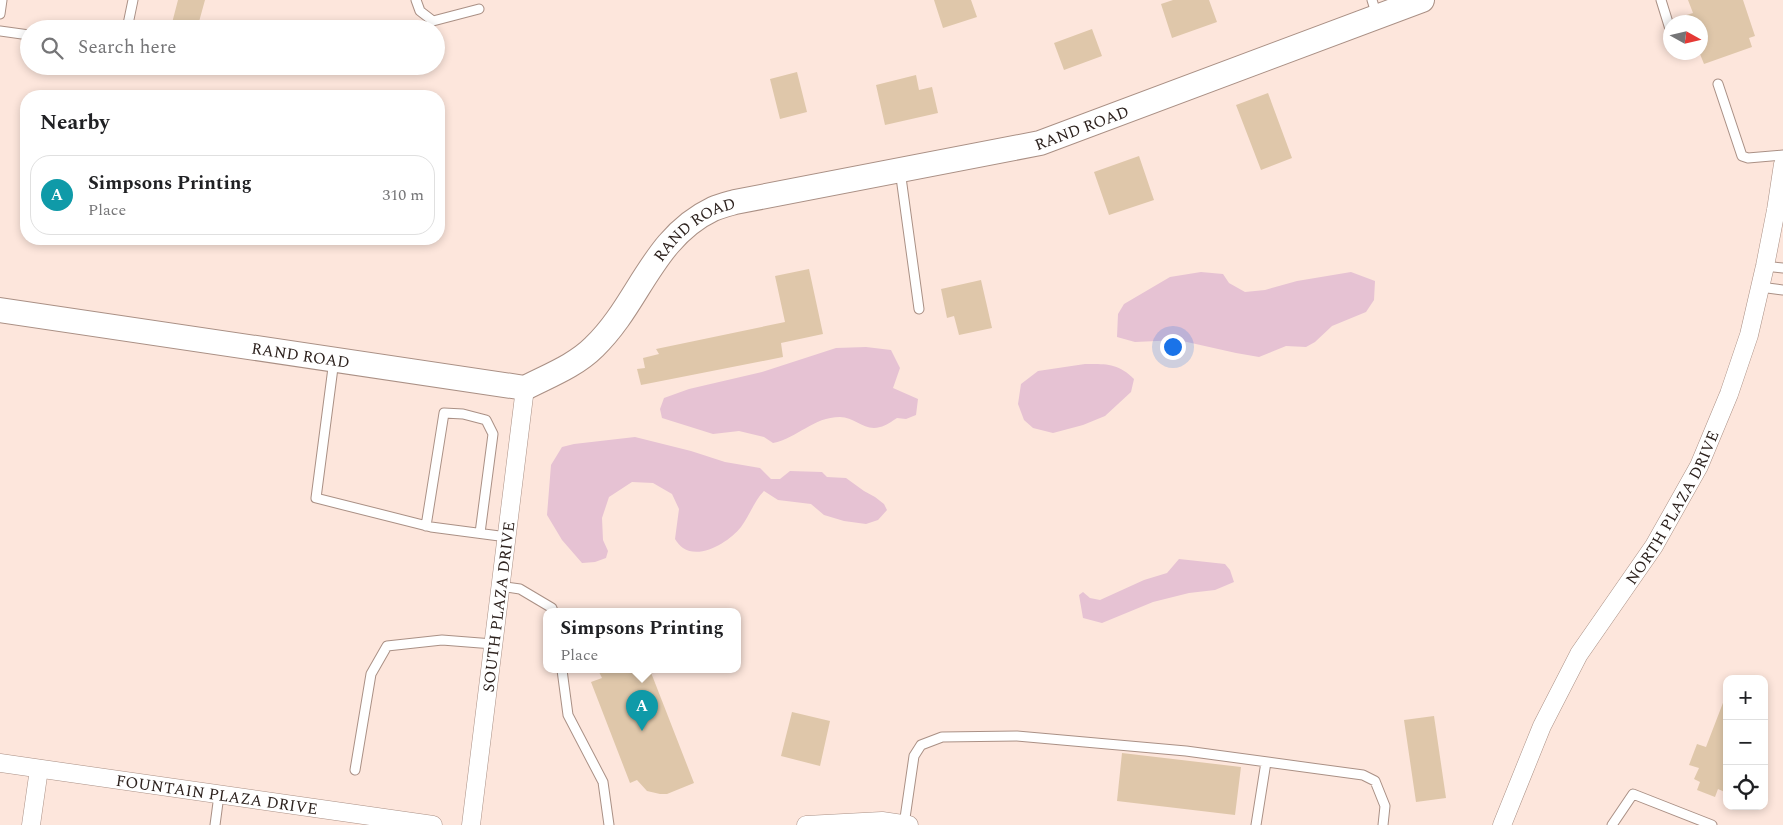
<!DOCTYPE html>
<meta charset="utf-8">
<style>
body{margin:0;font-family:Spectral,serif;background:#f6f6f6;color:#202124}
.controls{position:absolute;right:15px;bottom:15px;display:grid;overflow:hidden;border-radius:10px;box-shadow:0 2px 8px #0003}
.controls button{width:45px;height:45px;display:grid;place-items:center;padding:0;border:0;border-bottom:1px solid #e0e0e0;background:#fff;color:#202124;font:25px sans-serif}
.compass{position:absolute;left:1663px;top:15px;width:45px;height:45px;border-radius:50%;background:#fff;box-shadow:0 2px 8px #0003;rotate:98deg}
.you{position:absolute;left:1172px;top:346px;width:18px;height:18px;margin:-12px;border:4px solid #fff;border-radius:50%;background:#1a73e8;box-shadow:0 0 0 8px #1a73e833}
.badge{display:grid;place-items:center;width:32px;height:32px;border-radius:50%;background:#ea580c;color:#fff;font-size:16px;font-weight:700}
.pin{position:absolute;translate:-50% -41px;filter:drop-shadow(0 1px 2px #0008)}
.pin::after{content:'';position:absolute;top:26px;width:18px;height:15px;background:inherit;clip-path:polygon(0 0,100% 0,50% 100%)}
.popup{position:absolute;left:543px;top:608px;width:198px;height:65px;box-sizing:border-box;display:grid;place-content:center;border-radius:10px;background:#fff;filter:drop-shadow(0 1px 4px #0005);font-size:16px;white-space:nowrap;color:#757577}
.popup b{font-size:19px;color:#202124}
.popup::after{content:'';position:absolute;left:50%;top:100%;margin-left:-10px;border:10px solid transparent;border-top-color:#fff}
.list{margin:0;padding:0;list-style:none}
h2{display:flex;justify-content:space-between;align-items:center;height:65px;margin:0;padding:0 20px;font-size:21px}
h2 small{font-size:16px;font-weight:400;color:#757577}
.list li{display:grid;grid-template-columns:32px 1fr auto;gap:15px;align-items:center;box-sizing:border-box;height:80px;margin:0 10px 10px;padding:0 10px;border:1px solid #e0e0e0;border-radius:20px}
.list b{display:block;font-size:19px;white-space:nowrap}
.list p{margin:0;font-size:16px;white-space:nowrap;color:#757577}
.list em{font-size:16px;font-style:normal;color:#757577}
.icon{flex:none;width:28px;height:28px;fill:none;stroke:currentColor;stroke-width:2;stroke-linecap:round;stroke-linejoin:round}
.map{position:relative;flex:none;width:1783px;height:825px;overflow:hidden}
.search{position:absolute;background:#fff;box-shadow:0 2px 8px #0003;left:20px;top:20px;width:425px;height:55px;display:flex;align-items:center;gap:12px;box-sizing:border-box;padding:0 18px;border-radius:28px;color:#757577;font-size:19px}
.panel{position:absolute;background:#fff;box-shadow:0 2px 8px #0003;left:20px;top:90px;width:425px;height:155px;border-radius:20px}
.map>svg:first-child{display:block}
.water{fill:#e6c2d3}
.building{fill:#dfc7aa}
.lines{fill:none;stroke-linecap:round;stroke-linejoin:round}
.lane-casing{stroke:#aa9085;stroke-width:11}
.street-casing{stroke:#aa9085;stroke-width:19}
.secondary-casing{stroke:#aa9085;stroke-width:26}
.lane{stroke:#fff;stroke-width:9}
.street{stroke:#fff;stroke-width:18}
.secondary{stroke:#fff;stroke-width:24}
.labels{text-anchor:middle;stroke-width:4.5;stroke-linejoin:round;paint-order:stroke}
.street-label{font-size:16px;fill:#2d221e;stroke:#fff}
</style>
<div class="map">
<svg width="1783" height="825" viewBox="0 0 1783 825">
<rect width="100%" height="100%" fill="#fde6dc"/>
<path class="water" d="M1201,272L1223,274L1229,283L1245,292L1265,290L1297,281L1351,272L1375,281L1374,300L1366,312L1332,326L1315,342L1306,347L1286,346L1259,357L1236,353L1178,340L1135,342L1117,337L1118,314L1124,304L1170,277Z
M866,347L891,350L900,368L893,388L918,399L916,415L906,419L897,418C892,421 886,426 880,427C865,432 855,417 840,417C813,417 798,438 773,443L764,437L739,431L713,434L662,418L660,409L664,398L689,389L762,372L836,348Z
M1085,364C1106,364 1118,363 1134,379L1131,392L1105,416L1083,425L1053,433L1033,428L1024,420L1018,404L1021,384L1038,371Z
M635,437L691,451L725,462L760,468L771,479H780L790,471L822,472L827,477L846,478L864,491L875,497L884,504L887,510L878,520L866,524L844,521L824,515L811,504L778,500L764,491C754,501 750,515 741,527C730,541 701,560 683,548C680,546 677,542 675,539L679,509L672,494L653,483L632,482L609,497L602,518L603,540L608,551L606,558L595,562L582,563L562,540L547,515L551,465L562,447L574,444Z
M1179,559L1225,564L1230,570L1234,582L1215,590L1189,593L1153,602L1102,623L1083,618L1079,595L1083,592L1090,598L1100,600L1144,580L1167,573Z"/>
<path class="building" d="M178,0H205L197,29L172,23Z
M934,0H971L977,17L943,28Z
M1173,0H1209L1217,22L1172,38L1161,4Z
M1688,0H1743L1755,36L1749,38L1752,47L1704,64L1700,54V22H1675L1674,19L1693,13Z
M1092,29L1102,56L1064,70L1054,43Z
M797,72L807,112L780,119L770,79Z
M916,75L919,90L932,87L938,113L885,125L876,85Z
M1268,93L1292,158L1261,170L1236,105Z
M1139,156L1154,200L1109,215L1094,172Z
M809,269L823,334L781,343L783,357L641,385L637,369L645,368L643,358L659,354L656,349L785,322L775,276Z
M981,280L992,328L959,335L954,316L947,318L941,289Z
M598,670H650L694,783L667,794H660L647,791L637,780L630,783L591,682L602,678Z
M1726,695L1727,793L1718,789L1715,797L1697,790L1700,782L1694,779L1699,768L1689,765L1697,744L1706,747Z
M792,712L830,721L820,766L781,756Z
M1434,716L1446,798L1416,802L1404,720Z
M1122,753L1241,767L1235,815L1117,801Z"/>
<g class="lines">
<defs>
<path id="lane" d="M416,0L420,11L433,21L479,9
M1372,0L1377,16
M1661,0L1670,29
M0,14L2,0
M127,29L133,0
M0,31L29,35
M1718,84L1742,156L1748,158L1783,155
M900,170L919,309
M1765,266L1783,268
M1760,287L1783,290
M334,360L316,498L431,527L507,537
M426,526L444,413L463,414L486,420L493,434L480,533
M500,586L520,589L552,608L553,612
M562,670L568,715L603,782L609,825
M355,770L371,674L387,646L442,640L493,644
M215,825L219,795
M904,825L914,756L921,745L942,737L1017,736L1186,751L1363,775L1375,781L1385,806L1383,825
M1256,825L1266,762
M1612,825L1633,794L1712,825"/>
<g id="street">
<path id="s1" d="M0,763L433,825"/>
<path d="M31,825L39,769"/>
<path id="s2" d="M471,825L525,388"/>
<path d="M806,825L882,821L909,825"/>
<path id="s3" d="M1502,825L1542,726L1579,654L1654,546L1699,466L1729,394L1749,335L1765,266L1776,210L1783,164"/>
</g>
<g id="secondary">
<path id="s4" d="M0,310L525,388C548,376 575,366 594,347C639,304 652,238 713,209C720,206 728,204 735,202L1040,143L1422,0"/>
</g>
</defs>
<use href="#lane" class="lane-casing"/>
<use href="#street" class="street-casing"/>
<use href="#secondary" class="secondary-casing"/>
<use href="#lane" class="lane"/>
<use href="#street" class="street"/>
<use href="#secondary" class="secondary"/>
</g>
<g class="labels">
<g class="street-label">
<text dy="6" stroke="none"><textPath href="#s4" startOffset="1174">RAND ROAD</textPath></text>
<text dy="6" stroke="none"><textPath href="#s4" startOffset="769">RAND ROAD</textPath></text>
<text dy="6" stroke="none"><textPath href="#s4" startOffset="304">RAND ROAD</textPath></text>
<text dy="6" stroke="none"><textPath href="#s3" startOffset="362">NORTH PLAZA DRIVE</textPath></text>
<text dy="6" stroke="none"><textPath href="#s2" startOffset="220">SOUTH PLAZA DRIVE</textPath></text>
<text dy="6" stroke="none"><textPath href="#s1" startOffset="219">FOUNTAIN PLAZA DRIVE</textPath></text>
</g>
</g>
</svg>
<div class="controls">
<button>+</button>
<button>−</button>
<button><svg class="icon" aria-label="locate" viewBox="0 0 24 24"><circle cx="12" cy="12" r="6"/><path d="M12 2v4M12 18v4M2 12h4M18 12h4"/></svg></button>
</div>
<svg class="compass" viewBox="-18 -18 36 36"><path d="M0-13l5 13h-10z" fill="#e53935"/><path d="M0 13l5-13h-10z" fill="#757577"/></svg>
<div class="you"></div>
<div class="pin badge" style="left:642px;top:731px;background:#0f9aa8">A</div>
<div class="popup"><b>Simpsons Printing</b>Place</div>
<div class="search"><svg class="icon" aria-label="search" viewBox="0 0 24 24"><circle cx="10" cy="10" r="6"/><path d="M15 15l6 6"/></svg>Search here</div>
<section class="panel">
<h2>Nearby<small></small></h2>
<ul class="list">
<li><span class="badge" style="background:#0f9aa8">A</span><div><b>Simpsons Printing</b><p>Place</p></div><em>310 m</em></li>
</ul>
</section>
</div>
